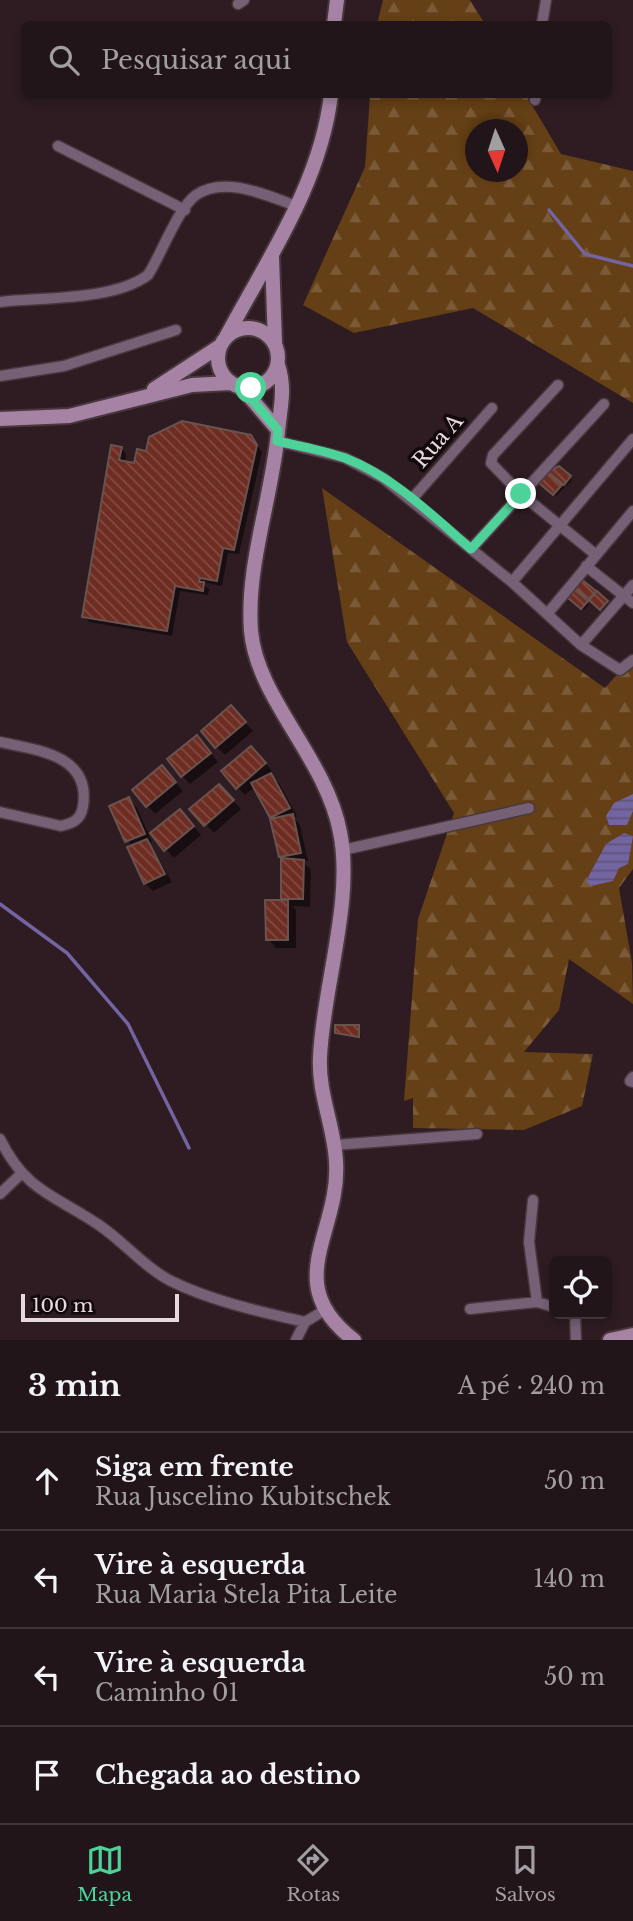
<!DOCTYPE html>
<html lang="pt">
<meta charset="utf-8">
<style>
body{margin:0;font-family:"Libre Baskerville",serif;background:#2e2227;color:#f1f3f6}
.controls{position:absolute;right:21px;bottom:21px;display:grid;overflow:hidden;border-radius:10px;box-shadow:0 4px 10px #0003}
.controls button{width:63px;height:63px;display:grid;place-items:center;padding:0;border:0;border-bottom:2px solid #3f3439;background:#22151a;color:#f1f3f6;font:35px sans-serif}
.compass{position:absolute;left:465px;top:119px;width:63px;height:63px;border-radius:50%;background:#22151a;box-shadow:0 4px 10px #0003;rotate:177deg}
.scale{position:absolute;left:21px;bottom:18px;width:158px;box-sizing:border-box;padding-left:7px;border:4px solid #e7dadd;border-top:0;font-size:19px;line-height:24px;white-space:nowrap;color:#e7dadd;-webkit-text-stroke:5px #11090b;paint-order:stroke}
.stop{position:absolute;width:21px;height:21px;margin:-16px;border:5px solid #4dd39a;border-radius:50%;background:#fff}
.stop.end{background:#4dd39a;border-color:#fff;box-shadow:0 2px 7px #0008}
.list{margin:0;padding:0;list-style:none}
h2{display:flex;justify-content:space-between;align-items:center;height:91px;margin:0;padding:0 28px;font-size:30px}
h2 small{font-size:23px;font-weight:400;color:#a29fa2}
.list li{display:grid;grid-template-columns:46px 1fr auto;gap:21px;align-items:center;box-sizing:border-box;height:98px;padding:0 28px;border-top:2px solid #3f3439}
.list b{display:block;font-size:26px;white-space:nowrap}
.list p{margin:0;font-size:23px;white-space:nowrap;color:#a29fa2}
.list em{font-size:23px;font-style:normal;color:#a29fa2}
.icon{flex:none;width:38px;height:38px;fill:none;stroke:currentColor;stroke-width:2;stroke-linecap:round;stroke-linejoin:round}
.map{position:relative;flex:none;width:633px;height:1340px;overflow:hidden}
.search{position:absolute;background:#22151a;box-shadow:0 4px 10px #0003;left:21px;right:21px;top:21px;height:77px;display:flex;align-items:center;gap:18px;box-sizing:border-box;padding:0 24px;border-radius:10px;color:#a29fa2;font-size:26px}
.sheet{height:483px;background:#22151a}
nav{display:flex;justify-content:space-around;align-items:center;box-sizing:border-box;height:98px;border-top:2px solid #3f3439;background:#22151a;font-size:19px;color:#a29fa2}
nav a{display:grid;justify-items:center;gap:4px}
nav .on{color:#4dd39a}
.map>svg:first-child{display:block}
.forest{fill:url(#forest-firs);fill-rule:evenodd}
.water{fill:url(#water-rules)}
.shadow{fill:#0007}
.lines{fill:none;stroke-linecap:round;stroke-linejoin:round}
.stream{stroke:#7364a2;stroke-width:3.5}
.building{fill:url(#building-back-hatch);stroke:#68534e;stroke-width:2}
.street-casing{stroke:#48373c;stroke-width:13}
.secondary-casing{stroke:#48373c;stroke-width:18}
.street{stroke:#766076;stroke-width:10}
.secondary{stroke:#a683a5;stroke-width:14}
.route{stroke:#4dd39a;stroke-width:9}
.labels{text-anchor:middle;stroke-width:7;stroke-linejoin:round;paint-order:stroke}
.street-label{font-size:21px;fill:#e7dadd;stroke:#11090b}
</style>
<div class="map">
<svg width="633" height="1340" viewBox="0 0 633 1340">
<defs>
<pattern id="forest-firs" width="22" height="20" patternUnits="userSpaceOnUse" patternTransform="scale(1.75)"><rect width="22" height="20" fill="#653f15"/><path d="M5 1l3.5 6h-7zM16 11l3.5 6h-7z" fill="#7b5a37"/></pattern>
<pattern id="water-rules" width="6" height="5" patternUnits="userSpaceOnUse" patternTransform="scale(1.75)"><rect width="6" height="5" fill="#7364a2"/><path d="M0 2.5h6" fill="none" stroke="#5e5477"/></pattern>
<pattern id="building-back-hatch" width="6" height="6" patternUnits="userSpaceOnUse" patternTransform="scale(1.75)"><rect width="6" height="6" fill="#6e2d22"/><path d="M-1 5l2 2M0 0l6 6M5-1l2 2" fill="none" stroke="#834b42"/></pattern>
</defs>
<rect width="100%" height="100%" fill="#2e1c22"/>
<path class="forest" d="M383,0H470L485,24H377Z
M370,95H526L561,154L633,171V403L473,308L354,333L303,305L365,167ZM476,130H518V172H476Z
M322,488L605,688L633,656V869L619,888L632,963L633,1004L569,959L559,1010L524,1052L593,1054L582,1106L524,1130L413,1128V1098L404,1101L418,919L454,813L347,642Z"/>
<path class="water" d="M633,794V811L627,825H609L606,816L614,803Z
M624,833L633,836L628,864L619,868L613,881L591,886L586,881L606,844Z"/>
<path class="shadow" d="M250,437L262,452L239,554L228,553L222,586L201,582L209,589L208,595L180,591L172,636L89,622L84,616L121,448L126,454L125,463L136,465L148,453Z
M559,469L572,480L556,496L541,483L551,472Z
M582,581L609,604L603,611L578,589L576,591L589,605L584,610L570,598Z
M239,716L253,731L225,755L217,747Z
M205,746L218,762L190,784L182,776Z
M259,756L273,772L270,774L279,783L297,816L294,818L300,825L308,861L303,862L311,870L310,907L292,906L296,910V948H276L268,939L286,902L282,898L283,859L274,820L255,787L245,795L237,787Z
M170,776L183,791L155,814L147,805Z
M219,786L241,809L214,833L192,809Z
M129,799L137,808L152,842L149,843L172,882L153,891L145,883L132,847L112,807Z
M188,819L201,835L174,858L152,834Z
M358,1027L361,1038L337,1033Z"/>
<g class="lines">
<path class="stream" d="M549,210L585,254L633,266
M0,904L67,953L128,1024L189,1148"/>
</g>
<path class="building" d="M182,421L251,435L257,445L234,550L223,548L217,581L200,578L199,582H204L203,591L175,586L167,631L82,617L111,445L122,447L119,460L134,463L137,449L146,451L149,437Z
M559,466L571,476L564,485L548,472Z
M548,473L562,485L553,495L539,483Z
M581,579L596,591L589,599L574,588Z
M575,590L588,601L581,609L568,598Z
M597,591L608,601L600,610L589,600Z
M231,705L246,722L215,748L201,731Z
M197,735L211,753L181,777L167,759Z
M251,746L266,763L236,789L221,771Z
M162,765L176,782L146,807L132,790Z
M271,773L290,808L270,818L251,783Z
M219,784L234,800L204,826L189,809Z
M129,797L145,834L125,842L109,806Z
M180,809L194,826L164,851L150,833Z
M293,814L301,853L279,857L270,819Z
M147,839L165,874L144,884L127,847Z
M281,858L304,860L303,899H281Z
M265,900H288V940H266Z
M335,1025H359V1037L335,1033Z"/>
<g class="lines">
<defs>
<path id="street" d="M238,4L244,0
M542,24L546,0
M535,100L536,94
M58,146L185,210
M0,302C43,297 113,301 148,275C161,255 178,208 196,195C225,175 268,196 296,206
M0,376L64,366L176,330
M558,385L493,455L491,463L521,494L595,554
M277,441L345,458L383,478L512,582L581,645L620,670L633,660
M412,499L492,408
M471,549L604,404
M586,566L633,603
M512,582L633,439
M548,613L633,511
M581,645L633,585
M0,742C37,750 91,755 83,806C81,820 73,823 61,826L0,812
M343,850L529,808
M633,1077L630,1081L633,1082
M0,1139C26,1192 55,1195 99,1225C124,1242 144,1267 171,1281C211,1301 262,1312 305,1322
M335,1145L477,1134
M0,1194L22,1173
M533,1200L529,1242L537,1302
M470,1309L537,1302L554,1307
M571,1314L575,1316L576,1340
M296,1340L305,1322L325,1310"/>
<path id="secondary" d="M334,24L337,0
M272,257L275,343
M218 358a30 30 0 1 1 60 0a30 30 0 1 1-60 0Z
M226,337C267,260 321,183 331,94
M278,365C286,390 280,408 278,432C272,498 246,565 251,631C257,699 326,758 340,832C354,900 323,987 320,1057C318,1093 334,1126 336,1161C341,1232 279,1283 354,1340
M242,388L278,430
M154,389L220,346
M0,419L69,416L192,385L230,383
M610,1340L633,1335"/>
</defs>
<use href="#street" class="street-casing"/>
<use href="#secondary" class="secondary-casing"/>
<use href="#street" class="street"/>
<use href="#secondary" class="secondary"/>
</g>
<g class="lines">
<path class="route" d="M251,388H242L278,430L277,441C300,446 323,450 345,458C393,476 433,516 471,549L521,494"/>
</g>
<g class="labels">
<g class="street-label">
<text transform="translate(438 441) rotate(-49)" y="7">Rua A</text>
</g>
</g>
</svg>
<div class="controls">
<button><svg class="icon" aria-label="locate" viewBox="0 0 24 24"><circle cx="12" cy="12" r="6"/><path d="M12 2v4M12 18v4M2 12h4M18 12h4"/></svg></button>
</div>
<svg class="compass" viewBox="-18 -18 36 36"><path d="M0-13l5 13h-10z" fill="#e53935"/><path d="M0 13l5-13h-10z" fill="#a29fa2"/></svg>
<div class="scale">100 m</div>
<div class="stop" style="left:251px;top:388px"></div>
<div class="stop end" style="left:521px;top:494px"></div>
<div class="search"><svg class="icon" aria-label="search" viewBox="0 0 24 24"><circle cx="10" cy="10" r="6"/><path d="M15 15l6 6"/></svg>Pesquisar aqui</div>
</div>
<section class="sheet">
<h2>3 min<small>A pé · 240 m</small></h2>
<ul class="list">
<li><svg class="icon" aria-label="ahead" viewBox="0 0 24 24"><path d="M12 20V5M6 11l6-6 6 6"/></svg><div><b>Siga em frente</b><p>Rua Juscelino Kubitschek</p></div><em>50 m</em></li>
<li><svg class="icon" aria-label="left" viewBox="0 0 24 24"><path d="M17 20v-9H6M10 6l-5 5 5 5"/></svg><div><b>Vire à esquerda</b><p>Rua Maria Stela Pita Leite</p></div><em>140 m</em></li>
<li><svg class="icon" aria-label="left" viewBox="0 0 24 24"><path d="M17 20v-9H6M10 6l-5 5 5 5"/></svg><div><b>Vire à esquerda</b><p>Caminho 01</p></div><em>50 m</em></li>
<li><svg class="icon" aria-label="arrive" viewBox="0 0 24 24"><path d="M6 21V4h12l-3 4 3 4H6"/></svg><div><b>Chegada ao destino</b></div></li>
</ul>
</section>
<nav>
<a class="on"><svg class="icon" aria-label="map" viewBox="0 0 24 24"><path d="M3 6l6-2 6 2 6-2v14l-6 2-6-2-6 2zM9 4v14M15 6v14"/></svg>Mapa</a>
<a><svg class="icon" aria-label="directions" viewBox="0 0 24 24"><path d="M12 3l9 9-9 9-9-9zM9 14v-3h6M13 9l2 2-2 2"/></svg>Rotas</a>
<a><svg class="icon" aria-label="saved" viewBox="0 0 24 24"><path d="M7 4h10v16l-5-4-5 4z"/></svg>Salvos</a>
</nav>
